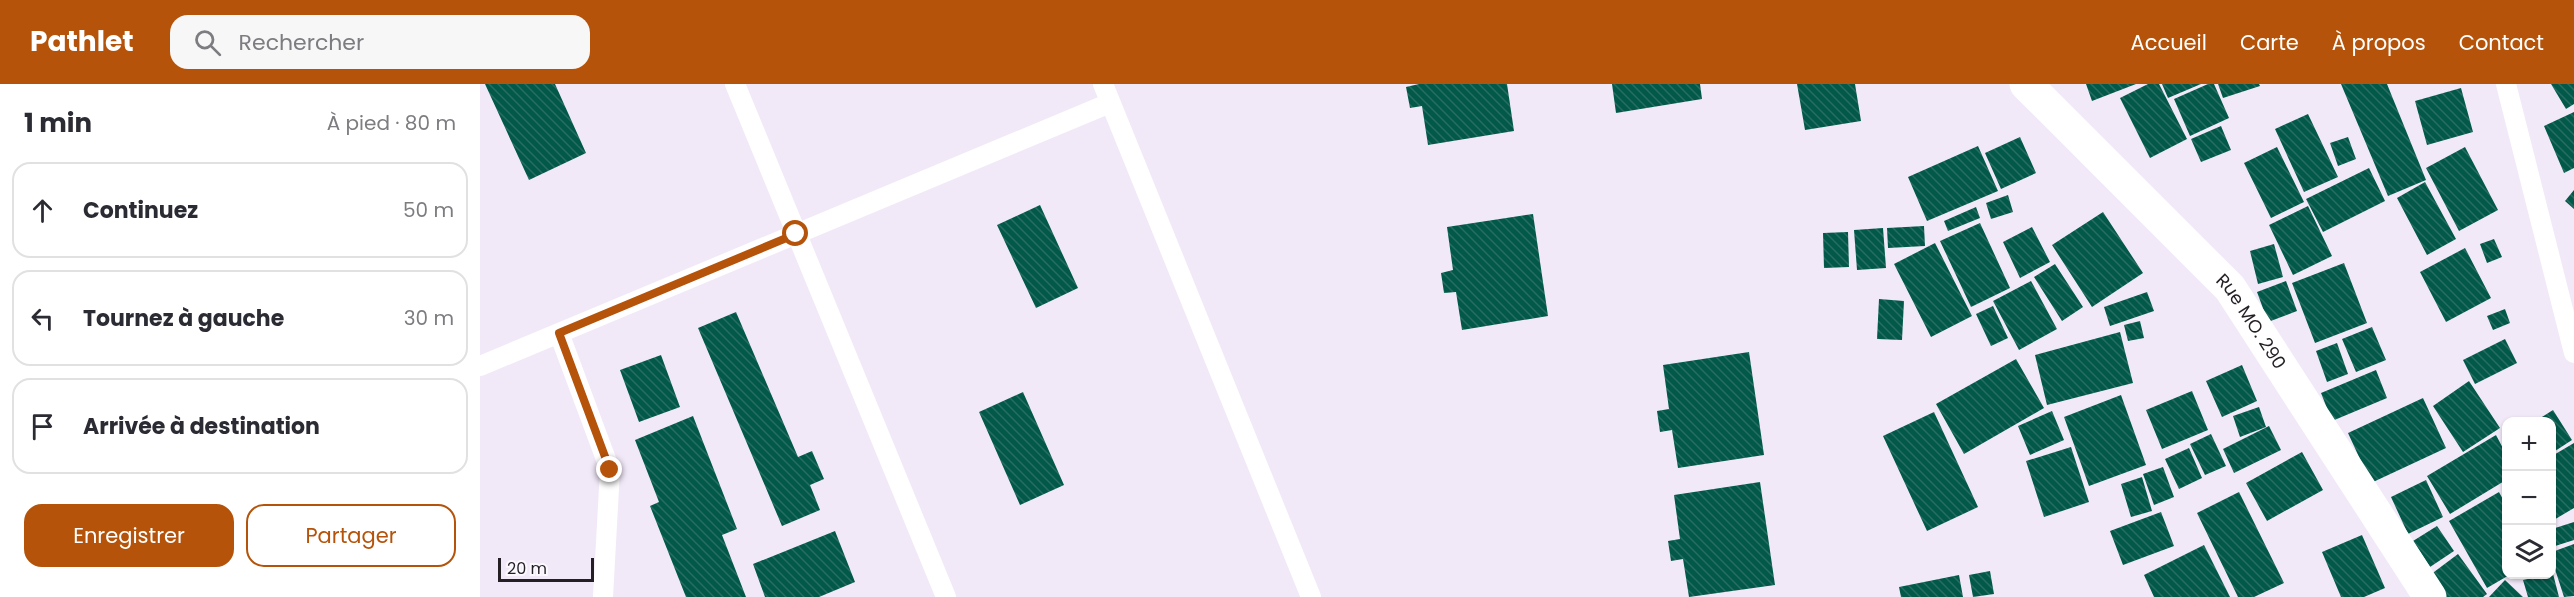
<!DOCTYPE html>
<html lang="fr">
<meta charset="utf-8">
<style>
body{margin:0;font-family:Poppins,sans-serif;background:#f7f7f7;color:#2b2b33}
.controls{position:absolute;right:18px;bottom:18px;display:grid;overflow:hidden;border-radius:12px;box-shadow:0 2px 4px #0004}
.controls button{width:54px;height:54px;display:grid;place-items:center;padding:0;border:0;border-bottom:2px solid #e1e1e2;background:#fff;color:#2b2b33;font:30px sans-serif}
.scale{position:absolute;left:18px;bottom:15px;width:96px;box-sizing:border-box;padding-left:6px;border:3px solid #231f25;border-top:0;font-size:16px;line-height:21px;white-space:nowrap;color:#231f25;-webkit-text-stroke:4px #fcf8ff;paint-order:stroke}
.stop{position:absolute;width:18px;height:18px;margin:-14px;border:4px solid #b45309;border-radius:50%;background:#fff}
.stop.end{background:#b45309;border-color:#fff;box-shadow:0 2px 6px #0008}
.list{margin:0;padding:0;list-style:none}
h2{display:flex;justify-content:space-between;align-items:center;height:78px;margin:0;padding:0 24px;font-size:26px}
h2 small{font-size:20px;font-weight:400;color:#7c7c81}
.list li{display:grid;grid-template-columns:39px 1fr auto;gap:18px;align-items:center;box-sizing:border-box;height:96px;margin:0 12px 12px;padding:0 12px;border:2px solid #e1e1e2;border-radius:18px}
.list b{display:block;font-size:22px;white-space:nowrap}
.list em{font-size:20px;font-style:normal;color:#7c7c81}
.actions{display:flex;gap:12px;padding:18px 24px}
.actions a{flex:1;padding:14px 0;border:2px solid #b45309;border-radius:18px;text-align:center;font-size:21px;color:#b45309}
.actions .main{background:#b45309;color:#fff}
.icon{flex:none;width:33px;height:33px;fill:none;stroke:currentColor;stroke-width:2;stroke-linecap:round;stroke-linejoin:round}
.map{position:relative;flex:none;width:2094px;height:513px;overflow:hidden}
header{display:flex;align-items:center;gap:36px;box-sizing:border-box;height:84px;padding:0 30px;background:#b45309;color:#fff}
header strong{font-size:28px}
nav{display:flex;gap:33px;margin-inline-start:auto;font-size:21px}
.search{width:420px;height:54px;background:#f7f7f7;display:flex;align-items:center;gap:15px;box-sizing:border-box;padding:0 21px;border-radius:18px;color:#7c7c81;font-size:22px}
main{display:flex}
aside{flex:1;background:#fff}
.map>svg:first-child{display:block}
.building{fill:url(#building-back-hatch)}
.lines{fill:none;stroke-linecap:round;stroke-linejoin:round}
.lane{stroke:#fff;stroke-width:20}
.street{stroke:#fff;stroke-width:33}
.route{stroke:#b45309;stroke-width:8}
.labels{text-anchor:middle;stroke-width:6;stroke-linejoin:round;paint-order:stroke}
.street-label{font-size:18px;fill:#231f25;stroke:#fcf8ff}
</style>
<header>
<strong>Pathlet</strong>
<div class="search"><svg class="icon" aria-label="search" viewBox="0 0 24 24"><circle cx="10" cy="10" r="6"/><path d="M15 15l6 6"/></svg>Rechercher</div>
<nav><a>Accueil</a><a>Carte</a><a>À propos</a><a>Contact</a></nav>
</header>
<main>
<aside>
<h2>1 min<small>À pied · 80 m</small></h2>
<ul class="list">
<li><svg class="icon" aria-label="ahead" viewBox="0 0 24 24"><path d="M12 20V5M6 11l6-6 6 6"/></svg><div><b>Continuez</b></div><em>50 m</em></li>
<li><svg class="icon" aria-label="left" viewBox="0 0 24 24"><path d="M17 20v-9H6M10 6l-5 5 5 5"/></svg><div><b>Tournez à gauche</b></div><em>30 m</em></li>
<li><svg class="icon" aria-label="arrive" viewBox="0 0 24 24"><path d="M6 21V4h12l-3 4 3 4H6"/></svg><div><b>Arrivée à destination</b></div></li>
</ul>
<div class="actions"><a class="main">Enregistrer</a><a>Partager</a></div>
</aside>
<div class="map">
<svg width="2094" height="513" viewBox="0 0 2094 513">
<defs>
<pattern id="building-back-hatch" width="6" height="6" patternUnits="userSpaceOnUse" patternTransform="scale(1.5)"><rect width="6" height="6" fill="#02594a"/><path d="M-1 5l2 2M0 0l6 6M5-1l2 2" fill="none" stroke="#276d61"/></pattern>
</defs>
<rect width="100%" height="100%" fill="#f2e9f8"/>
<path class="building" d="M5,0H75L106,69L49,96Z
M939,0H1027L1034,47L948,61L942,22L930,24L926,3Z
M1132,0H1220L1222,15L1136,29Z
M1317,0H1375L1381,37L1325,46Z
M1606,0H1656L1612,17Z
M1668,0H1679L1707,55L1670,74L1640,14Z
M1682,0H1721L1688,14Z
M1728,0H1734L1749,34L1710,52L1694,15Z
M1738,0H1779L1780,2L1743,14Z
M1861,0H1907L1946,96L1908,112Z
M2071,0H2094V20L2086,25Z
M1981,4L1993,48L1947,61L1935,17Z
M2094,28V84L2084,89L2064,42Z
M1828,30L1858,93L1824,108L1795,45Z
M1741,42L1751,66L1721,78L1711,55Z
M1540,53L1556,89L1521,105L1505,69Z
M1868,53L1876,75L1858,82L1850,59Z
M1498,62L1518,107L1447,137L1428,93Z
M1797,63L1824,118L1791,134L1764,79Z
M1985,63L2018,126L1979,147L1946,84Z
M1889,84L1905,117L1843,148L1826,115Z
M1945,98L1976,155L1947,171L1917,114Z
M2094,106V125L2085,117Z
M1528,111L1533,128L1511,135L1506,119Z
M560,121L598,204L556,224L517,141Z
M1828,122L1852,172L1813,191L1789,141Z
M1496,123L1500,134L1468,147L1464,137Z
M1623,128L1663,189L1612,223L1572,161Z
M1053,130L1068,232L982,246L976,208L964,209L961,189L973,186L967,143Z
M1500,139L1530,204L1491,223L1460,157Z
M1444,142L1445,162L1408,164L1407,144Z
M1552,143L1570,178L1540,194L1523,158Z
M1403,144L1406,184L1377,186L1374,146Z
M1368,148L1369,183L1344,184L1343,149Z
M2014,155L2022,173L2007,179L2000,160Z
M1455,159L1492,232L1451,253L1414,180Z
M1794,160L1803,193L1778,200L1770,167Z
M1985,164L2011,214L1966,238L1940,188Z
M1864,179L1887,239L1835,259L1812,199Z
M1575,180L1603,223L1582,237L1554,193Z
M1551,197L1577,245L1539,266L1513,217Z
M1806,197L1817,227L1788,238L1777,208Z
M1667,208L1674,227L1630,242L1624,223Z
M1399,215L1424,217L1422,256L1397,255Z
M1513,222L1528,254L1511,262L1496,230Z
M2025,225L2030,239L2013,246L2007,232Z
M256,228L318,373L332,367L344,395L330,401L340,426L302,442L218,244Z
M1660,237L1664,254L1648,257L1644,241Z
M1892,243L1906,276L1876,288L1862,255Z
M1640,248L1653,299L1567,321L1555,271Z
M2025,255L2037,279L1995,300L1983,276Z
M1857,259L1868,290L1847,298L1836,267Z
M1269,268L1284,371L1198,384L1192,346L1180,348L1177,327L1189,325L1183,281Z
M181,271L200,323L159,338L140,286Z
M1536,275L1564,324L1484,370L1456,320Z
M1762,281L1777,317L1742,333L1726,297Z
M1896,286L1907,314L1852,337L1841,309Z
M1989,297L2020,344L1983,368L1953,322Z
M1712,307L1728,346L1682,365L1666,326Z
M543,308L584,401L540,421L499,328Z
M1641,311L1666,381L1609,402L1584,333Z
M1943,314L1966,364L1891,399L1868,349Z
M1779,323L1786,343L1760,353L1753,332Z
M2073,326L2092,356L2072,369V338H2054Z
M1572,327L1584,356L1550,371L1538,342Z
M1454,328L1498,423L1447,447L1403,352Z
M213,332L257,445L242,451L266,513H206L170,422L179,418L155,356Z
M1789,342L1801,366L1754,389L1743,365Z
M1731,350L1746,382L1725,391L1710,360Z
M2016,351L2026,370V396L1970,430L1947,392Z
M2094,359V424L2072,437V372Z
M1591,363L1609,418L1564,433L1546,377Z
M1709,364L1722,394L1699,405L1685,375Z
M1822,368L1843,406L1787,437L1766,399Z
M1683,383L1694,413L1674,421L1663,390Z
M1662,393L1672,427L1651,433L1641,400Z
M1946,396L1963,433L1928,450L1911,413Z
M1280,398L1295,501L1209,513L1203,475L1191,477L1188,457L1200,455L1194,411Z
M1759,408L1804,499L1774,513H1758L1717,429Z
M2019,408L2026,421V490H2031L2007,504L1969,437Z
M1681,428L1694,462L1643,481L1630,447Z
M2094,438V456L2072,463V445Z
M1957,442L1974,467L1950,483L1933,457Z
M355,447L375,498L339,513H285L273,480Z
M1882,451L1905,504L1884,513H1861L1842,468Z
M2094,460V512L2084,513L2072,476V468Z
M1724,461L1750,513H1674L1664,491Z
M1978,470L2007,510L2003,513H1966L1950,491Z
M2072,486L2079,513H2048L2043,496L2072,490Z
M1510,487L1514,510L1493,513L1489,491Z
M1479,491L1483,513H1421L1419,503Z
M2025,496L2043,513H2009Z"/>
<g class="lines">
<path class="lane" d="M255,0L466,513
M623,0L831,513
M2026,0L2094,269
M79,249L130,386L123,513
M0,282L630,19"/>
<path class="street" id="s1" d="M1546,0L1750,204L1950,513"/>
</g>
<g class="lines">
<path class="route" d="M130,386L79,249L316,150"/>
</g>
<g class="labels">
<g class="street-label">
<text dy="6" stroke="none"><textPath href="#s1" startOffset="328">Rue MO. 290</textPath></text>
</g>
</g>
</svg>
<div class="controls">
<button>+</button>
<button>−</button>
<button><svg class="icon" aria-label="layers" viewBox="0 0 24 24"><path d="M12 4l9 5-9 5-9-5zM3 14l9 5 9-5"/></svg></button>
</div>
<div class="scale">20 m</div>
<div class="stop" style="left:316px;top:150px"></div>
<div class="stop end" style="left:130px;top:386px"></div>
</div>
</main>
